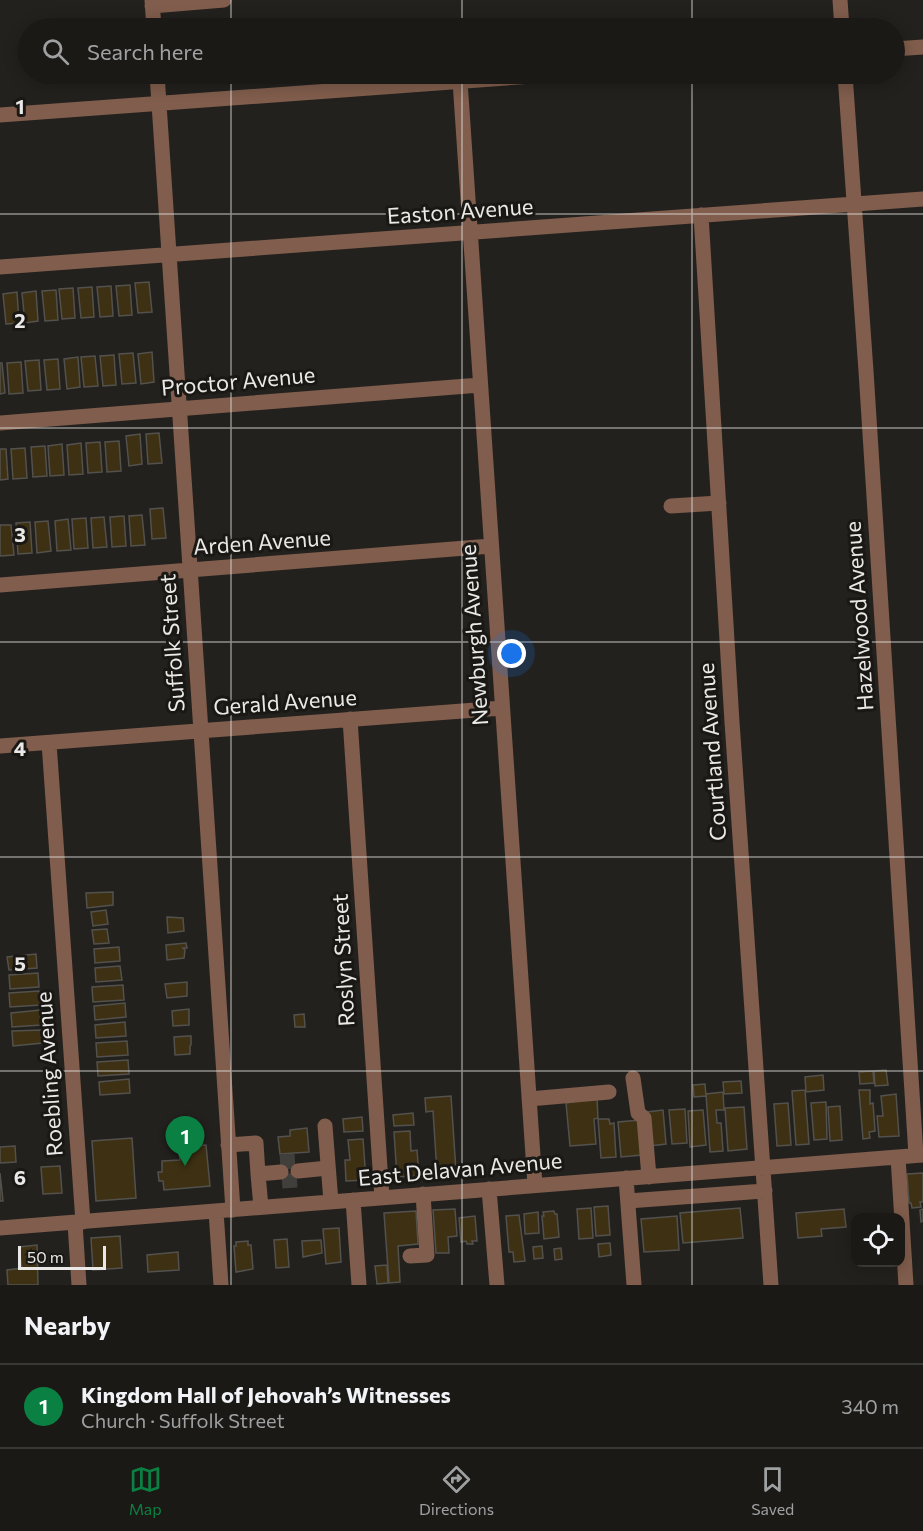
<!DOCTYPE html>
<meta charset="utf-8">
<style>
body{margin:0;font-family:Commissioner,sans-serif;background:#272623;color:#f1f3f6}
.controls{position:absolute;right:18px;bottom:18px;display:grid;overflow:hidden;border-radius:12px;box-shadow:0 3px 15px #0003}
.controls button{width:54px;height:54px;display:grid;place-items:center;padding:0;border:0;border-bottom:2px solid #383835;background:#1a1916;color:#f1f3f6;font:30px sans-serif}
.scale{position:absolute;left:18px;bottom:15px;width:88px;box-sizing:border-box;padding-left:6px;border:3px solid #eae9e7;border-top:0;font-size:16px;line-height:21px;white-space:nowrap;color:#eae9e7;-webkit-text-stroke:4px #1a1815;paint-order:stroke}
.you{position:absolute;left:512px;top:654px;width:21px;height:21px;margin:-15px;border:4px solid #fff;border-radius:50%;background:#1a73e8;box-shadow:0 0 0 9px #1a73e833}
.badge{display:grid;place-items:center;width:39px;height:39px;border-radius:50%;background:#0b8043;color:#fff;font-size:20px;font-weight:700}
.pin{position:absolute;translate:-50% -50px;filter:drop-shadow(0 2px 3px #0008)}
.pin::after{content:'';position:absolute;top:32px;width:21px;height:18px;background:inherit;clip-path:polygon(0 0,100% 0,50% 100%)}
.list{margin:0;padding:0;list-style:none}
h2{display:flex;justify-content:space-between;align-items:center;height:78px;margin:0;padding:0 24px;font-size:26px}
h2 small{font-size:20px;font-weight:400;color:#9fa0a1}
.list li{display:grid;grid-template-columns:39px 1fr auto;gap:18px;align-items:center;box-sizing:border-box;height:84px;padding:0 24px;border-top:2px solid #383835}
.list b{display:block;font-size:22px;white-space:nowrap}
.list p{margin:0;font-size:20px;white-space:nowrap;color:#9fa0a1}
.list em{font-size:20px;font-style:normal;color:#9fa0a1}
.icon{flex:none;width:33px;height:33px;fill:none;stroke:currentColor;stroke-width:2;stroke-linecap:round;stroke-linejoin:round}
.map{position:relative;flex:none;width:923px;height:1285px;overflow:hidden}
.search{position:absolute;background:#1a1916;box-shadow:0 3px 15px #0003;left:18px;right:18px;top:18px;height:66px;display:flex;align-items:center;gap:15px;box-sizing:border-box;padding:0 21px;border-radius:33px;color:#9fa0a1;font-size:22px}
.sheet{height:162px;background:#1a1916}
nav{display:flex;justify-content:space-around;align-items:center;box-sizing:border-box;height:84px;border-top:2px solid #383835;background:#1a1916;font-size:16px;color:#9fa0a1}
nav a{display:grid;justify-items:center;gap:3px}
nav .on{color:#0b8043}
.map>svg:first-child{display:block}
.building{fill:#3e3013;stroke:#53514d;stroke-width:1.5}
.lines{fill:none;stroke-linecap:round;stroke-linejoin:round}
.minor-tunnel{stroke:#413f3c;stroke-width:15;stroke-dasharray:15 8;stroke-linecap:butt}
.minor{stroke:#805d4c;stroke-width:15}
.grid{fill:none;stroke:#eae9e7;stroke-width:1.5;stroke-opacity:0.55}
.labels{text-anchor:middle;stroke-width:6;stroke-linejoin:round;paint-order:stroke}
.street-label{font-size:22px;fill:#eae9e7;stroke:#1a1815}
.grid-label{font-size:20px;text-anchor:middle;font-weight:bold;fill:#eae9e7;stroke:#1a1815;stroke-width:6;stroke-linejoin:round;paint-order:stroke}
</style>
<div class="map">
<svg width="923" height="1285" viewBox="0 0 923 1285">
<rect width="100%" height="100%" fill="#23211e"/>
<path class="building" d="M149,282L152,312L138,313L135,283Z
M130,285L132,315L119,316L116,286Z
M111,286L113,316L100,317L97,287Z
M92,287L94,317L81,318L78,288Z
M73,288L75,318L62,319L59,289Z
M56,290L58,320L45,321L42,291Z
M36,291L38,321L25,323L22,293Z
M17,292L19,323L6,324L3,294Z
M152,352L154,382L141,384L138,354Z
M133,353L136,383L122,384L119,354Z
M114,355L116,385L103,386L100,356Z
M95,356L98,386L84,387L81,357Z
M78,357L80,387L67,389L64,359Z
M58,359L60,389L47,390L44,360Z
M39,360L41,390L28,391L25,361Z
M21,362L23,393L9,394L7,363Z
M0,363H2L5,393L0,394Z
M159,433L162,463L148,464L146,434Z
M140,434L142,464L129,466L126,436Z
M119,441L121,471L107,472L105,442Z
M100,442L102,472L88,473L86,443Z
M81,443L83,474L69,475L67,445Z
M62,444L64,475L50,476L48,446Z
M45,446L47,476L33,477L31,447Z
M25,448L27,478L13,479L11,449Z
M0,449H6L8,479L0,480Z
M163,508L166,538L152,539L150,509Z
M142,515L145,545L131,546L129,516Z
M124,516L126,546L112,547L110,517Z
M104,517L107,547L93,548L91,518Z
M86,518L88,548L74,549L72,519Z
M68,519L71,550L57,551L55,521Z
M48,521L51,551L37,553L35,522Z
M30,522L32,553L18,554L16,523Z
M0,525H11L14,555L0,556Z
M113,892V905L87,908L86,893Z
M106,910L108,924L93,926L91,912Z
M167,917L183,918L184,931L168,933Z
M107,929L109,943L94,944L92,930Z
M186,943L187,948H183L185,950L184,958L167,960L166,945Z
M119,947L120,961L95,963L94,949Z
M36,954L37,968L9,970L7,957Z
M120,966L122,980L96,982L95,968Z
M38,973L39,987L10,989L9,975Z
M187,982V996L167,998L165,984Z
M123,985L124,1000L93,1002L92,987Z
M39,991L40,1005L10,1007L9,993Z
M125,1003L126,1017L95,1020L94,1006Z
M189,1009V1025L173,1026L172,1011Z
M40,1010L41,1025L12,1027L11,1013Z
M304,1014L305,1027H295L294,1015Z
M125,1022L126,1036L96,1038L95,1025Z
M42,1030L43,1043L13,1046L12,1031Z
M189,1036H191V1045L190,1046V1054L175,1055L174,1037Z
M127,1041L128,1055L97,1057L96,1043Z
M128,1060L129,1074L98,1076L97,1062Z
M886,1070L888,1085L875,1086L874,1071Z
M873,1071L874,1083L860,1084L859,1072Z
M823,1075L824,1090L806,1092L805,1077Z
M129,1079L130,1093L100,1095L99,1082Z
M741,1081L742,1093L724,1094L723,1082Z
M705,1084L706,1096L694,1097L693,1085Z
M805,1090L809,1144L796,1145L792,1091Z
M859,1090H870V1104L873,1103L875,1131L869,1132L870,1138L863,1139Z
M723,1092L724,1110H716L717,1123H721L723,1151L710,1152L706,1094Z
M896,1094L899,1136L879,1137L877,1116H883L881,1096Z
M451,1096L456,1171L437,1173L433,1111L426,1112L425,1098Z
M597,1098L598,1118L594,1119L596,1144L570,1146L566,1103Z
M826,1102L827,1139L814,1140L811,1103Z
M788,1103L791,1145L777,1146L774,1104Z
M840,1106L842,1140L830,1141L828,1107Z
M744,1107L747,1149L728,1151L725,1108Z
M685,1109L687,1143L672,1144L669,1110Z
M663,1110L666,1144L650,1146L647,1112Z
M703,1110L706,1145L690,1147L688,1111Z
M413,1113L414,1125L394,1126L393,1115Z
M362,1117L363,1131L344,1132L343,1119Z
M598,1119H609L610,1124L614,1123L616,1157L601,1158Z
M640,1120L642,1155L621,1157L618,1122Z
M307,1128L309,1152L280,1154L278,1137L290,1136V1130Z
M410,1131L411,1151L417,1150L419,1176L397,1177L394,1132Z
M132,1138L136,1198L96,1201L92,1141Z
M363,1139L366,1180L346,1181L345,1160H350L348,1140Z
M206,1145L210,1186L164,1190L163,1181H159L158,1172H162V1161L180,1160L179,1147Z
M15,1146L16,1162L0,1163V1147Z
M60,1166L62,1193L43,1194L41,1167Z
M0,1173L3,1201H0Z
M923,1173V1202H920L921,1207L912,1208L911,1203H909L907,1174Z
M608,1206L610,1235L596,1236L594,1207Z
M591,1208L593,1238L579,1239L577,1209Z
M740,1208L743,1238L683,1243L680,1213Z
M455,1209L457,1236L448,1237L449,1253H436L433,1210Z
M844,1209L846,1227L821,1229L822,1236L798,1238L796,1213Z
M923,1209V1221L921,1222L920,1210Z
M416,1211L418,1244L398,1246L400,1282L389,1283L384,1213Z
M554,1211L555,1214H557L559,1237L544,1239L542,1216H544L543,1212Z
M538,1212L539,1233L525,1234L524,1214Z
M519,1215L525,1261L514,1262L513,1252H509L506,1216Z
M475,1216L477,1241H472L473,1244H467L466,1241L461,1242L459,1218Z
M677,1216L679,1250L644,1252L641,1219Z
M339,1228L341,1262L326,1264L323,1229Z
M120,1236L122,1268L93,1270L91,1238Z
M287,1239L289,1267L276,1268L274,1240Z
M321,1240L322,1253L303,1257L302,1241Z
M248,1241V1245H251L253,1269L236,1272L234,1246H236V1242Z
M610,1243L611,1255L599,1257L598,1244Z
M37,1245L38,1285H8L7,1270L22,1268L19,1247Z
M542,1246L543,1258L534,1259L533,1247Z
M561,1248L562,1259L555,1260L554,1249Z
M178,1252L179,1270L148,1272L147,1255Z
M387,1265L388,1283L377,1284L375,1266Z"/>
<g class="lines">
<path class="minor-tunnel" d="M280,1162L297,1161
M282,1181L299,1180"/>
<path class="minor" d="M152,0L154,28
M840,0L842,28
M152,6L224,0
M894,49L923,47
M157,74L233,1210
M845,74L866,371L916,1155
M460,81L535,1185
M0,115L560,74
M701,215L732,722L771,1285
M0,267L923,199
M0,423L480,385
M671,506L719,503
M0,585L491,546
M350,719L382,1198
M49,743L83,1222
M0,746L502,708
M633,1078L638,1113L644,1118L649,1177
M529,1099L609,1092
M325,1126L331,1202
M228,1145L256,1143L258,1174
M898,1157L906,1285
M298,1171L328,1168
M626,1178L634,1285
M489,1189L497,1285
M353,1200L359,1285
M628,1201L765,1191
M261,1207L258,1174L281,1172
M216,1211L221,1285
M75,1223L79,1285
M0,1228L923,1155
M410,1256L427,1255L423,1194"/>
</g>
<path class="grid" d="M231,0V28M462,0V28M692,0V28M231,74V1285M462,74V1285M692,74V1285M0,214H923M0,428H923M0,642H923M0,857H923M0,1071H923"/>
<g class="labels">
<g class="street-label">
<text transform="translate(460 211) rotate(-4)" y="8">Easton Avenue</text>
<text transform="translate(238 381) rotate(-5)" y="8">Proctor Avenue</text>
<text transform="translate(262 542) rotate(-4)" y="8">Arden Avenue</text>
<text transform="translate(859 616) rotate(-94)" y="8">Hazelwood Avenue</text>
<text transform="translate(474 635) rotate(-94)" y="8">Newburgh Avenue</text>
<text transform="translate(172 643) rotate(-94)" y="8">Suffolk Street</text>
<text transform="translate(285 702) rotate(-4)" y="8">Gerald Avenue</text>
<text transform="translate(712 752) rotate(-94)" y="8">Courtland Avenue</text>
<text transform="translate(343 960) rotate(-93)" y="8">Roslyn Street</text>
<text transform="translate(49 1074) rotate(-94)" y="8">Roebling Avenue</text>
<text transform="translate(460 1169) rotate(-5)" y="8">East Delavan Avenue</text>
</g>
</g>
<g class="grid-label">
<text x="20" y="114">1</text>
<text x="20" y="328">2</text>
<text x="20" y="542">3</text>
<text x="20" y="756">4</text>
<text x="20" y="971">5</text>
<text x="20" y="1185">6</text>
</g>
</svg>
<div class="controls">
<button><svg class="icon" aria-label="locate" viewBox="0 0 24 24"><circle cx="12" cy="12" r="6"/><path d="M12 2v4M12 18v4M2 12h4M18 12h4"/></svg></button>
</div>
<div class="scale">50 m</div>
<div class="you"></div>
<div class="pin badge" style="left:185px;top:1166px">1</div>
<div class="search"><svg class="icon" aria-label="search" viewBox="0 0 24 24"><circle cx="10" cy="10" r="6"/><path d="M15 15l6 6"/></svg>Search here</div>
</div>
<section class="sheet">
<h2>Nearby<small></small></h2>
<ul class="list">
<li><span class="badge">1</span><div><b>Kingdom Hall of Jehovah’s Witnesses</b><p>Church · Suffolk Street</p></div><em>340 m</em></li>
</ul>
</section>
<nav>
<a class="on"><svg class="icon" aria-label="map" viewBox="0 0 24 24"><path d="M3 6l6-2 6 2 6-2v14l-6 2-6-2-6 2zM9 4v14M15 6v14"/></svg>Map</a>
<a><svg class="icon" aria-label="directions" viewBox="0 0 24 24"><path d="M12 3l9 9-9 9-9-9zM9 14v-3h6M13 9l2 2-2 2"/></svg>Directions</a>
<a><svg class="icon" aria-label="saved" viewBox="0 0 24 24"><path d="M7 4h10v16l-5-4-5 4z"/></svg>Saved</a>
</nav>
